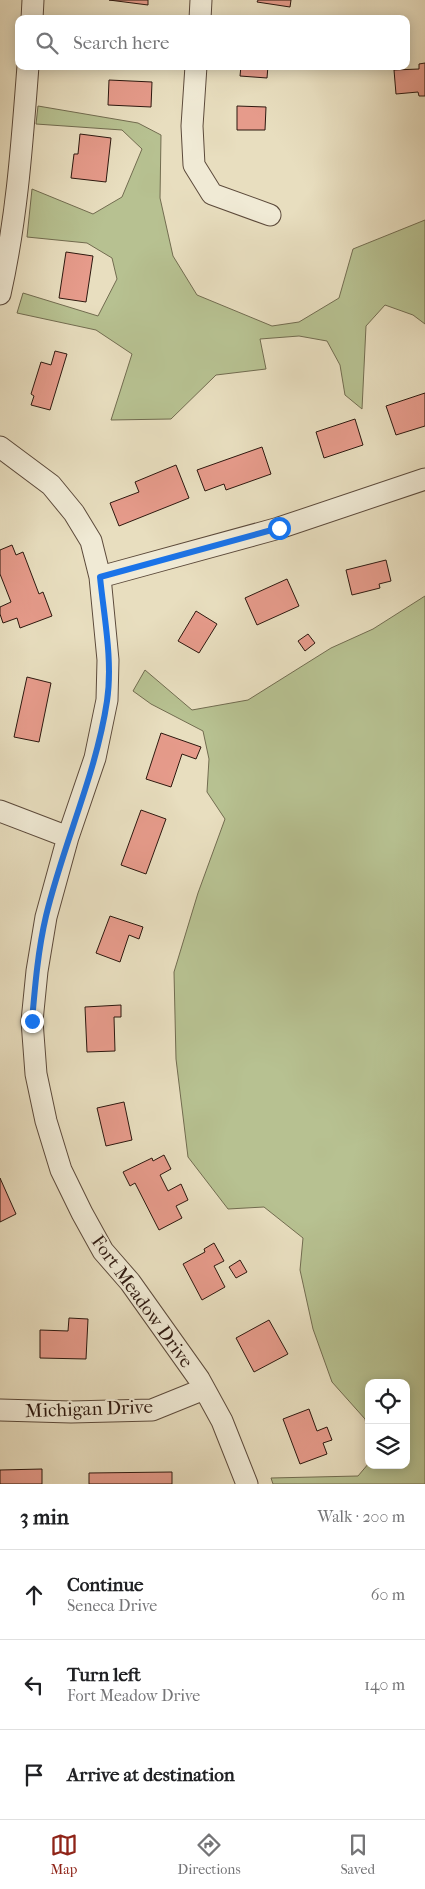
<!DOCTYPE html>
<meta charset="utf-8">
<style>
body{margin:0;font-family:"IM FELL French Canon",serif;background:#f2f2f2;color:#202124}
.controls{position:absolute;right:15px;bottom:15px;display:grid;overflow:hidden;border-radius:10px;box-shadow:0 2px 12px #0003}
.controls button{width:45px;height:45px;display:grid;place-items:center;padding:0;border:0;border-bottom:1px solid #e0e0e0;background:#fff;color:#202124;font:25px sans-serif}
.stop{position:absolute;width:15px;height:15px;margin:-11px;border:4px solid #1a73e8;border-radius:50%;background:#fff}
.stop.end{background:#1a73e8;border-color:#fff;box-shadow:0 1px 5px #0008}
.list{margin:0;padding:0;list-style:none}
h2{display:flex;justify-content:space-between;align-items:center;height:65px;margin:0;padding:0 20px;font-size:21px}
h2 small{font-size:16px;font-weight:400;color:#757577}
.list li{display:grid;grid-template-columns:32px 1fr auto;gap:15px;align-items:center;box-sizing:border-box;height:90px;padding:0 20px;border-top:1px solid #e0e0e0}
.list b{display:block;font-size:19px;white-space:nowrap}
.list p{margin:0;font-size:16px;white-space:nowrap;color:#757577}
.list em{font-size:16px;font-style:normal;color:#757577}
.icon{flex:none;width:28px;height:28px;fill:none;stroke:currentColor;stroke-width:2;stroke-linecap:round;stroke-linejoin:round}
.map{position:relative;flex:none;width:425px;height:1484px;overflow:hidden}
.search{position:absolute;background:#fff;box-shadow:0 2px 12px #0003;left:15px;right:15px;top:15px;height:55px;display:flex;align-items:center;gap:12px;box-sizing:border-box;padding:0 18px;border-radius:10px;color:#757577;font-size:19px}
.sheet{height:335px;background:#fff}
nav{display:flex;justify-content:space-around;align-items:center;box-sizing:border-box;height:70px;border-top:1px solid #e0e0e0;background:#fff;font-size:14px;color:#757577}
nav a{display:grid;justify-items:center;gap:2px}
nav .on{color:#8f2418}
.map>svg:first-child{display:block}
.green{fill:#b7c191;stroke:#726c50}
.building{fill:#e69b8b;stroke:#2d180f}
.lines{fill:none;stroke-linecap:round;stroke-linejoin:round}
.minor-casing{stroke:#5c4a3b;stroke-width:23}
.minor{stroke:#f0ead5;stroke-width:21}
.route{stroke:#1a73e8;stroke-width:6}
.labels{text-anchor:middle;stroke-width:4;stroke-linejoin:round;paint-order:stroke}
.street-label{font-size:19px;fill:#2d180f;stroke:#f0ead5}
</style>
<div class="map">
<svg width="425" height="1484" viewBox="0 0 425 1484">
<rect width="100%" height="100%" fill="#e8debf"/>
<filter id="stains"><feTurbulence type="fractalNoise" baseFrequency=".004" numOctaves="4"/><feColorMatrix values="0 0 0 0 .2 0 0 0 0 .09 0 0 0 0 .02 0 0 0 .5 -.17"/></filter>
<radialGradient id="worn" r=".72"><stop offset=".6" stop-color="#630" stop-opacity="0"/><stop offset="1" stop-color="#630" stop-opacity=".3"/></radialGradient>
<path class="green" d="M38,106L138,123L161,135L160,198L173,256L197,295L272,326L299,322L339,298L353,249L425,220V324L413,315L385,305L366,326L362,409L345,395L340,365L327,341L299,336L260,339L266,369L216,375L171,419L111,420L132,354L96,330L17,313L23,293L98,316L117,279L112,258L87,243L27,237L32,189L93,214L122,197L142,149L122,130L36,124Z
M425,596V1484H273L271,1478L358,1476L369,1463V1465H406V1383H369V1441L365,1419L332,1382L313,1329L300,1270L303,1238L264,1207L228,1209L188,1157L176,1059L174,972L198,893L225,819L207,792L209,759L203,731L151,704L133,691L145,670L192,710L248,700L331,648L373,629Z"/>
<path class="building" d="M109,0H148V5Z
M258,0H291L290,7L257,2Z
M425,63V96H419L418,92L396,94L394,70L419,69V64Z
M241,66H268L267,78L240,76Z
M109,80L152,82L151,107L108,105Z
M237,106L266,107L265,130H237Z
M80,134L111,138L106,182L71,178L74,154H78Z
M66,252L93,256L86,302L59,298Z
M55,351L67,354L50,410L31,405L34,396L31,394L41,362L51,365Z
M425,393V426L396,435L386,406Z
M355,419L363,445L324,458L316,432Z
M262,447L271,474L226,490L224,484L205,491L197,470Z
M176,465L189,498L119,526L110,503L139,492L135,482Z
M12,545L16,555L23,552L39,594L43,592L52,616L20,628L17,618L3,623L0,614V607L11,602L0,574V550Z
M386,560L391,581L379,584L380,588L352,595L346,570Z
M287,579L299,606L257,625L245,598Z
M196,611L217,624L199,653L178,641Z
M308,634L315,643L305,651L298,641Z
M27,677L51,683L39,742L14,737Z
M161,733L201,747L196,759L182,754L171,787L146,779Z
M141,810L166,819L146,874L121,865Z
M110,916L143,927L139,939L129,935L120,962L96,953Z
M121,1005V1017H114L115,1051L87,1052L85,1007Z
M124,1102L132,1140L106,1146L97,1108Z
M164,1155L171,1169L160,1175L168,1191L181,1184L188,1200L176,1206L182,1218L159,1230L135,1183L130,1186L123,1172L152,1158L153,1161Z
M0,1178L16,1214L0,1222Z
M214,1243L224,1261L214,1266L225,1287L202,1300L183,1264L205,1252L204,1249Z
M240,1260L247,1272L236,1278L229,1267Z
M69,1318L88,1319L86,1359L40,1358V1330L68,1331Z
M269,1320L288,1354L254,1372L236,1338Z
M309,1409L317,1431L327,1427L332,1440L323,1443L327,1454L300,1464L283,1419Z
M42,1469V1484H0V1470Z
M172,1472V1484H89V1473Z"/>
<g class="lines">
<defs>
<path id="minor" d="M32,19L33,0
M200,19L201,0
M196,66L192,126L194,165L212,194L270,215
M0,294C17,218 22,144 28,66
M0,447L51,485L74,513L91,541L100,577L108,660L107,700L95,758L68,837L46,917L37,971L32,1021L36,1074L46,1121L61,1170L82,1213L103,1251L130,1282L199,1379L222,1421L247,1484
M100,577L279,528L425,479
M0,811L68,837
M0,1410L71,1412L152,1410L204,1389"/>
</defs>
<use href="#minor" class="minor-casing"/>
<use href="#minor" class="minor"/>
</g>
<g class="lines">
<path class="route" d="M32,1021C35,986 38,950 46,916C63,844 96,775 107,701C113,661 104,617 100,577L279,528"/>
</g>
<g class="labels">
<g class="street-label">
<text transform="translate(143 1301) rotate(54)" y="7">Fort Meadow Drive</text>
<text transform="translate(89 1408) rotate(-2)" y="7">Michigan Drive</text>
</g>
</g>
<rect width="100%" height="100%" filter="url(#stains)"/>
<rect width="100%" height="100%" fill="url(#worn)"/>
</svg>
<div class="controls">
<button><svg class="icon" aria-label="locate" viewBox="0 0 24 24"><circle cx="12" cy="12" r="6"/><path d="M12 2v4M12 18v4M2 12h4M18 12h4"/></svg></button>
<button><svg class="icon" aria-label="layers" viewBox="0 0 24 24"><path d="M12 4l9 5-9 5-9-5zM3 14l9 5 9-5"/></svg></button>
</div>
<div class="stop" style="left:279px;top:528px"></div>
<div class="stop end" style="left:32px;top:1021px"></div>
<div class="search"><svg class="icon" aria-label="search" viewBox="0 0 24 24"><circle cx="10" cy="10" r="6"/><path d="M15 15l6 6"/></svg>Search here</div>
</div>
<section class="sheet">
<h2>3 min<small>Walk · 200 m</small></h2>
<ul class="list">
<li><svg class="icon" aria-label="ahead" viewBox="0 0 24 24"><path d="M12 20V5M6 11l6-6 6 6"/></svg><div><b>Continue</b><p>Seneca Drive</p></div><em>60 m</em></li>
<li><svg class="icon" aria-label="left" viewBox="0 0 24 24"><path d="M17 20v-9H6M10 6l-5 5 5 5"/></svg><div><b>Turn left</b><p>Fort Meadow Drive</p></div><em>140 m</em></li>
<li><svg class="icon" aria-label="arrive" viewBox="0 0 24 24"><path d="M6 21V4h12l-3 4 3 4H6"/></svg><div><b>Arrive at destination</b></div></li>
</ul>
</section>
<nav>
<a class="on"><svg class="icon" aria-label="map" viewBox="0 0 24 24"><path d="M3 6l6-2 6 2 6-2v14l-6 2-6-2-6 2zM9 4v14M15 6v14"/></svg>Map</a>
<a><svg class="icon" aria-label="directions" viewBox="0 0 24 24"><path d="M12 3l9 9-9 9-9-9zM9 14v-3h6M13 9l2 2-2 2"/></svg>Directions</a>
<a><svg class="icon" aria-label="saved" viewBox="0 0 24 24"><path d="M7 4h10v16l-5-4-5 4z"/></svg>Saved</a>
</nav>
